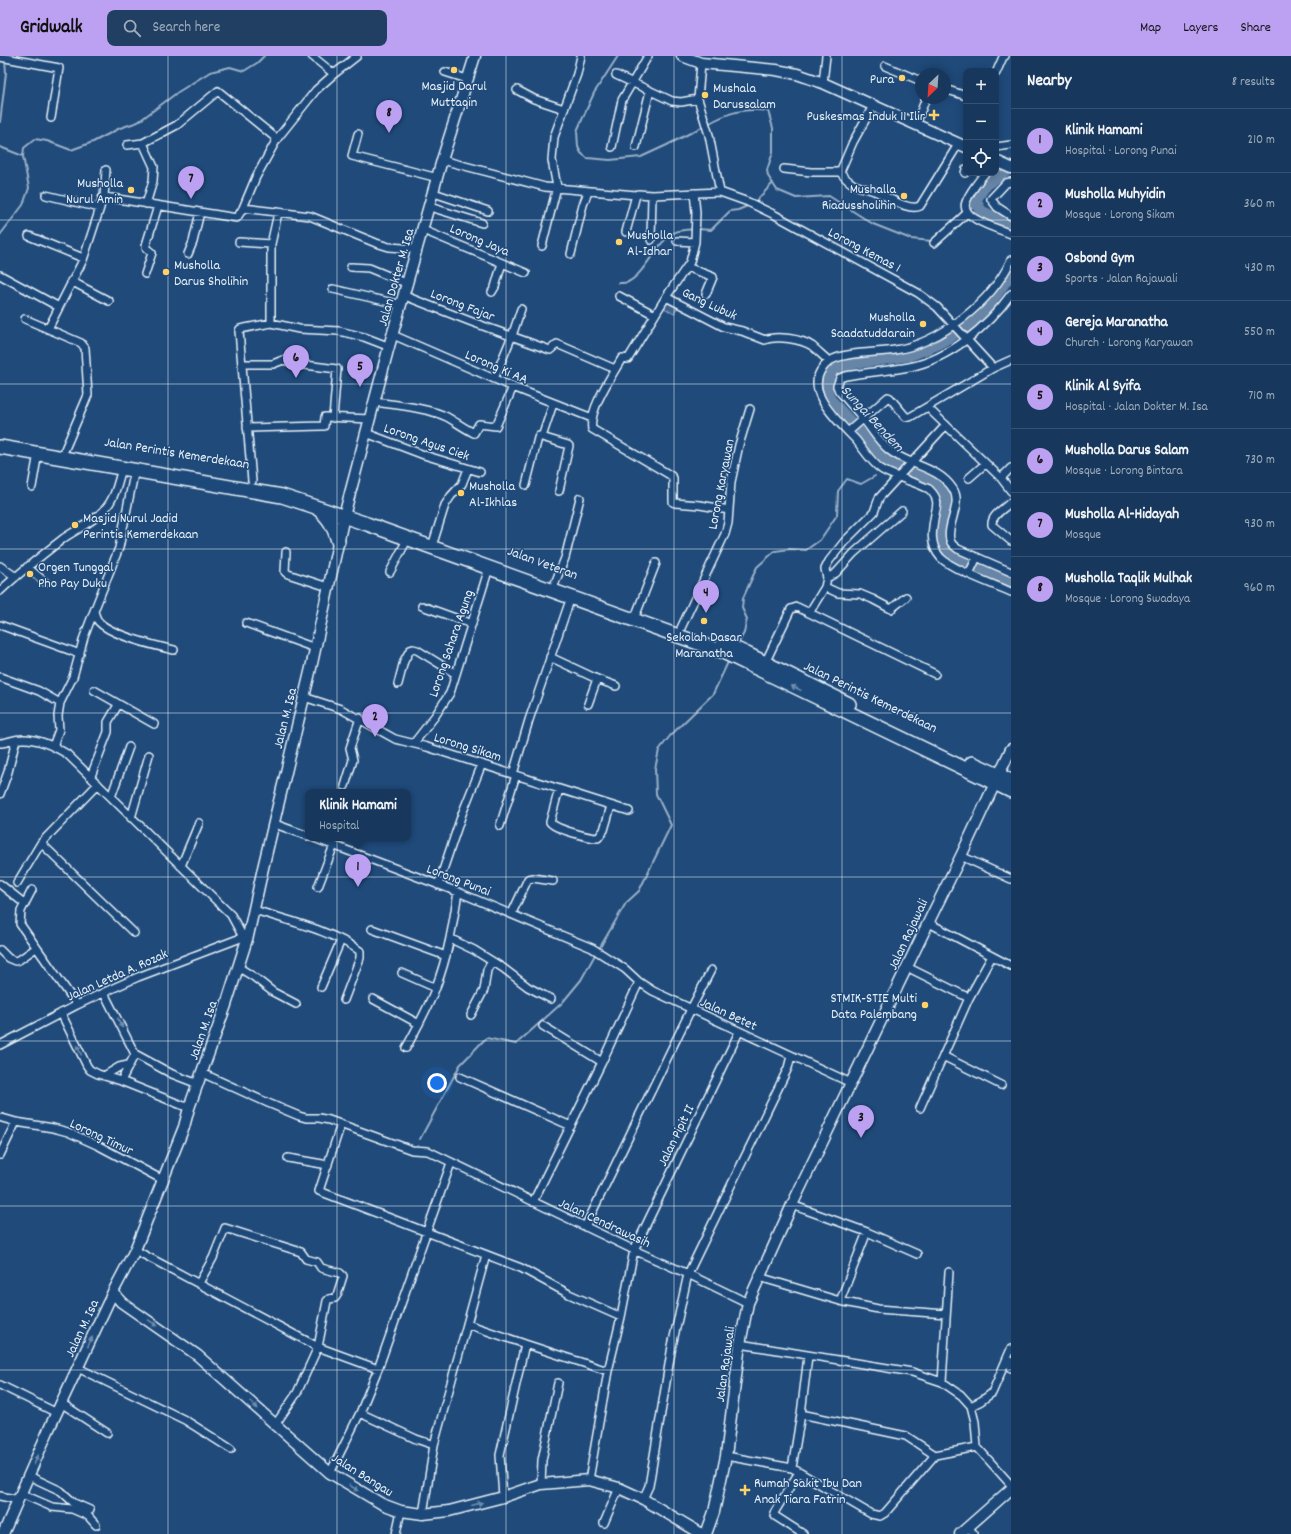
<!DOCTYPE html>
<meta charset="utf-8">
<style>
body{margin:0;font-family:Dekko,sans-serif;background:#203f62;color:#f1f3f6}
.controls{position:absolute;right:12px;top:12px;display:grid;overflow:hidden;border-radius:8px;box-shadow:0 2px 10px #0003}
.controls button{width:36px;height:36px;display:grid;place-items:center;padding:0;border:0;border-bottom:1px solid #365272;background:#17385c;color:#f1f3f6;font:20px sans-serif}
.compass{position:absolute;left:915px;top:12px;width:36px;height:36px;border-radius:50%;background:#17385c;box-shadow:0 2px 10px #0003;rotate:205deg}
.you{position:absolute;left:437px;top:1027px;width:14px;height:14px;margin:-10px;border:3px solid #fff;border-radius:50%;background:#1a73e8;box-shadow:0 0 0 6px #1a73e833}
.badge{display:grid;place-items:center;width:26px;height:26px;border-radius:50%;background:#bca0f2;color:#111;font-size:13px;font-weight:700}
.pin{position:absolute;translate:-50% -33px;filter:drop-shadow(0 1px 2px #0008)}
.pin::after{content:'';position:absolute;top:21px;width:14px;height:12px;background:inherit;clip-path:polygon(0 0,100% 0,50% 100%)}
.popup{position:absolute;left:305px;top:733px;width:106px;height:52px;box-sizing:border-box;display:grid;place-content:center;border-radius:8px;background:#17385c;filter:drop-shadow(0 1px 3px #0005);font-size:13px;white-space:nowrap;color:#9eacbb}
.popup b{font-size:15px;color:#f1f3f6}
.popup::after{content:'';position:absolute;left:50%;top:100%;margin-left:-8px;border:8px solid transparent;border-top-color:#17385c}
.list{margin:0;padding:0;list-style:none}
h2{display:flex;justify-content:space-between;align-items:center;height:52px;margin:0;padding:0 16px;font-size:17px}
h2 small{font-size:13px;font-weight:400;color:#9eacbb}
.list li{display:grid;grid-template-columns:26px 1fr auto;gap:12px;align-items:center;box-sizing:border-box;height:64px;padding:0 16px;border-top:1px solid #365272}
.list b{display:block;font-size:15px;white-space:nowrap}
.list p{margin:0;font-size:13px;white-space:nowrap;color:#9eacbb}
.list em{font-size:13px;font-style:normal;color:#9eacbb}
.icon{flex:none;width:22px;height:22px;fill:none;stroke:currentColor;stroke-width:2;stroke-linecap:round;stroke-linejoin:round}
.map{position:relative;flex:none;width:1011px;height:1478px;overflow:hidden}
header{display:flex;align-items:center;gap:24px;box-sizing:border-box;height:56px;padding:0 20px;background:#bca0f2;color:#111}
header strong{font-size:19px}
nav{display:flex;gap:22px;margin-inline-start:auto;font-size:14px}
.search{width:280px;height:36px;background:#203f62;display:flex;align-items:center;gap:10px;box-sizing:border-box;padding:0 14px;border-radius:8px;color:#9eacbb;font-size:15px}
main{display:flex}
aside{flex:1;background:#17385c}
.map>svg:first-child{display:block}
.green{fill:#3c628c;stroke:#92aac2}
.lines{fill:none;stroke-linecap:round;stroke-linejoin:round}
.stream{stroke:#9ab0c7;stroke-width:2}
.river{stroke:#6685a7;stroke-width:12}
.street-casing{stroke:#e8f1f8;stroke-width:10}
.secondary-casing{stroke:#e8f1f8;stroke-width:13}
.highway-casing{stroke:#e8f1f8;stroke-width:16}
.street{stroke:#1f4a7a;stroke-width:7}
.secondary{stroke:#1f4a7a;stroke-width:10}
.highway{stroke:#1f4a7a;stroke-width:13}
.oneway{fill:#6f8dac}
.grid{fill:none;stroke:#e8f1f8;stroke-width:1;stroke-opacity:0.55}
.poi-dot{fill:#ffd166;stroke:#1f4a7a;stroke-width:1.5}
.labels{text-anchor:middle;stroke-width:3;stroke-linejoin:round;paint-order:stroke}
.poi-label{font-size:14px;fill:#e8f1f8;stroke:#1f4a7a;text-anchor:start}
.street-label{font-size:14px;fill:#e8f1f8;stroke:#1f4a7a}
.water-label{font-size:15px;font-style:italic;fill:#d4e1ec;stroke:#1f4a7a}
</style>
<header>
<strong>Gridwalk</strong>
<div class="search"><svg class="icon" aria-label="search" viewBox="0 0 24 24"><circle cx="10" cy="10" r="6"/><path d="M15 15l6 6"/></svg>Search here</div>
<nav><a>Map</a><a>Layers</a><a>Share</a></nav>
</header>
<main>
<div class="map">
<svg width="1011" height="1478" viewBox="0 0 1011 1478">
<rect width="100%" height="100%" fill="#1f4a7a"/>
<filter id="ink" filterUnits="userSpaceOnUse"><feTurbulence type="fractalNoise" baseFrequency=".025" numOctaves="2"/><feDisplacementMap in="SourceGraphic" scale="8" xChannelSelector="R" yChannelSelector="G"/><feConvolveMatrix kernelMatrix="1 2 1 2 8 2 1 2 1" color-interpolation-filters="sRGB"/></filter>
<g filter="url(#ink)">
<path class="green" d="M670,243L679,247L674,258L661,250L665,245L668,246Z"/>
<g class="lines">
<path class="stream" d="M618,0L594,37L577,75L578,91L581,97L587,102L610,104L641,101L667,89L704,70
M0,66L6,17L5,4
M708,68C729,56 744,52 768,55L773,72V96L767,114L768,120L777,134L796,142L829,140L873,168L911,183L932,185
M0,91L23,100L29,132L23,149L0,179
M23,100L24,92L35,83L47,85L71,94L93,86L120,72L138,66L178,36L210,16L230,11L244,15L257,7L264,0
M754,147L773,127
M971,153L977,148
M698,173L711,174L730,155L738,154L750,149
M619,227C622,227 626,227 628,226C646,217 655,187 675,176C680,174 688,174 693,173
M884,411L888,406
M738,588L744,577L747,563L742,552L743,542L757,511L775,495L790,493L806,494L820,484L837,459L838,435L847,423L861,428L875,420
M599,893L626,847L639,835L671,769L656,738L655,713L659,694L670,680L713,638L729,604
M420,1083L460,1009L486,982L516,988L562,947L581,924L596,897"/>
<path class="river" d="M1011,111L986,128L975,144L981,155L1011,170
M1011,217L987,251L968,270L935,289L910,299L853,307L830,316C827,324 826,331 828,340C829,344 885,404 890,407C907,415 928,417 942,432C956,447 932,472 944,490C952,503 996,520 1011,525"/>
<defs>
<path id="street" d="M312,0L334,18
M0,1L59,12L51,62
M701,7L698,43L709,79L720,136
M885,10L921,25
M445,16L467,23
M996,17L1003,1L1005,0
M616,19L672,45L681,46L698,43
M823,27L826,0
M945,33L966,40
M517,34L534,43L564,53
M916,68L926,42
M358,78L352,100L438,122
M143,87L154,111L153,125L146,148
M127,89L143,87L177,69L218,35L277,83
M612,91L622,44L648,0
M636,91L650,35
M996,91L1011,89
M442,104L545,131L636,139L638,138L652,139L720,136L748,146L775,159L918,237L937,251L993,312
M784,113L811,116H840C844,121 848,125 853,128C860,132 867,132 874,135C886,139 908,156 920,150L959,87
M840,116L853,86L873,50
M965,117L966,113
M985,117C978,126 970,135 966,146C959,163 1000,173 1011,178
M1011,126L1006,127L991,143L997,151L1011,160
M434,137L488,155
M694,137L696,156L695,186L690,206L666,241L628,303L622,302C613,318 588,354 592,373L670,419L673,422V446L675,447L700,449L729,454
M46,139L100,152L83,204L48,273
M104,141L106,114
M430,151L482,167
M100,152L102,142L105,141L237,162L243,152L256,121L277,83L316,34L334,18L357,0
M243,152L310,160L376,187L389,191L418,193
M423,174L526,217
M626,176L636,139
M29,180L83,202
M651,184L652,139
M677,185L695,186
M239,186L271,188
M934,187L967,157
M542,190L557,131L552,104L554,81L577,18L581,0
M188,198L193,186L200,156
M571,198L583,149L588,136
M1011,204C992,246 940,287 895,294C879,297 842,296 830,305C796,330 838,365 856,384C864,394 871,406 881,413C890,419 900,421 909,425C916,427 922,430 929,433C932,436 935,439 936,443C938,448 936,454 935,458C932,474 929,489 941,502C953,514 995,529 1011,536
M351,211L369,212L408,228
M687,211L713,221L706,238
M145,218L152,197L146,192V189L158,150
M0,219L59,251
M71,225L109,245
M333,233L402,249
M492,236L495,231L502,207
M1011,238C988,270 950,303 909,311C888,315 867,316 846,320L840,322L837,330L839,335C848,345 857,355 865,365C873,375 879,386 889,394C909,410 938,410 953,433C963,448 946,468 950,484C951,488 955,491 958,493L1011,516
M405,240L472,266L550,294L557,288L615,313
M619,240L655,259
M666,241L724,271L742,275L765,284C776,279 802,283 812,290C818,295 823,300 829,305
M25,263L81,287L85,292L88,339L65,393
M271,267V188L278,157
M393,279L513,331L592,362
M242,308H273L283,304L297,308L337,313L333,362
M494,323L512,280L521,253
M374,346C395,349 429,352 447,361C456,366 464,372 474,377L479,368L496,370L513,331
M553,348L542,381L568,389L569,390L559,435
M928,352L1001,422L1011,435
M247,372L322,370H324L325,361L370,363
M848,376L888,341L890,342L906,361H910L993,312L1011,304
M366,377L424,399L480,416
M135,413L119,492L94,555C95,559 96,563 99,566C111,579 156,590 174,594
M969,422L985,408
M1001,422L1011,412
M252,425L239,275L240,273L271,267L299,273L339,275L364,281L390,291
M526,429L538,382L539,380L542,381
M32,431L38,397
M1011,446C1005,452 991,459 992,469L1011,485
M434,484L445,449L451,440L462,428L468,413
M286,496L285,516L288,518L328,531
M0,510L16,521
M27,511L45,526
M390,516L408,482
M969,518L977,501
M827,522L836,517L854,497L902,455
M555,527L565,502L580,442
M825,531L838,537L860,538L872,543L891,553L906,541
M0,535C20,516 42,499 64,482C77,473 93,466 104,454C115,443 118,426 122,412
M422,550L472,568
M637,556L656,507
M809,557L825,531L827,522L825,513L829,505L844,486L874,456L879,442L946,369
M246,567L315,592
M0,569L80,598
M681,572L725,478L728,467L731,426L739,389L750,353
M550,601L597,623L616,630
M765,607L791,553L797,551L935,618
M0,621L39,635L60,647
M398,628L404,605L410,594L413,593L417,594L456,618
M94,634L154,668
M304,641L341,653L395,683L427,691L629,755
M588,648L597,623
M0,687C7,687 14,683 22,683C38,682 54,690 67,698L231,859L243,881
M414,687L435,660L450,637L489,512
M53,690L59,674L58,660L60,647L73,621L84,581L94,555
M513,718L529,664L571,541
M91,720L108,676V666L118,649
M98,728L41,787L134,877
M345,730L353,704L350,692L360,662
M559,733L550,766C555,773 589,782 598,782L604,774L611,750
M0,738L8,716L16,684
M111,741L129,691
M131,762L149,699
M275,768L308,780
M500,770L516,719
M314,782L458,836L592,892L625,913L639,926L653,935L851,1027
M961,800L1011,823
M181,810L199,767
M17,827L41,787
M0,828L25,848
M438,829L462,758L482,708
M318,831L334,789
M32,834L21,855L20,868L77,949
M255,854C288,865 331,874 360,895V902L344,944
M512,857L528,823L533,822L553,825
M929,867L1011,910
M372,873L446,900
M451,883L474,894L503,912L528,931L551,943
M0,894L8,902L15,905L19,904L36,892
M238,911L254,921L273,936L296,948
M907,911L969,942L992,900
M402,917L436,932
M321,931L341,884
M104,937L135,998L172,1018L198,1028
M373,943L419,968
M61,957L87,1010L90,1014L98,1018L121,1025L135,998
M471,959L484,934L487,914L492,905
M543,970L602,1006
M0,989L77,949L109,934L138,921L246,880
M406,992C417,972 428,952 436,931C448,900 453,868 458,836
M943,1000L1001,1029
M202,1017L268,1047L299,1060L306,1062H319L329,1064L412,1094L428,1095L634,1194L688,1218L748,1247
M104,1020L119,1011L128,1009
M460,1021L571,1070
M121,1025L189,1052
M920,1052L969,942
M2,1062L16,1066
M341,1068L319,1135L521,1212L569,1238L621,1261
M0,1099L16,1066L53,1072L68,1076L99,1090L163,1124
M288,1102L328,1109
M533,1146L602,1006L639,926
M792,1149L867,1176L917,1198
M585,1171L691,953L711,914
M135,1194L318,1291L378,1313
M759,1221L840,1245L878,1253L946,1258
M199,1227L213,1202L225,1172L301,1196L306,1203L317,1206L321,1212L340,1217L343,1220L337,1239L335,1242L329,1243L327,1245L318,1291L297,1337L275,1369
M840,1245L867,1176
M467,1268L486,1199
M740,1288L912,1316L942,1326L961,1339L971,1350L975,1366L977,1391L1011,1429
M808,1300L801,1358L906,1380L935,1399L977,1391
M1011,1305V1312
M78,1312L185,1364L231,1393
M942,1326L949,1216
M0,1329L57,1357
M61,1347L107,1377
M971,1350L981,1345L992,1337L1011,1293
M360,1357L416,1383L434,1389
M726,1400L792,1412L871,1458L880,1460L885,1457L935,1399
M792,1412L801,1358
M799,1416L774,1457L775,1460L803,1478
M330,1417L360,1357L378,1313L451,1107
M29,1420L61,1435L74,1447L90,1454
M589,1424L608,1315L621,1261L634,1194L739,976
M541,1428L542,1404L558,1327
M22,1438L52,1451L72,1453L79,1456L88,1460L96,1469
M0,1440L19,1444
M503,1441L500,1399L525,1288L608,1315
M643,1443L649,1430L672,1290L688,1218L788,1012L791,1000
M423,1458L434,1389L467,1268L525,1288
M604,1467L619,1432
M968,1471L974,1478
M396,1478L401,1455"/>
<path id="secondary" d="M682,0L701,7L776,14L797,18L823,27L966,91
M996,105L1011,112
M113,1236L121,1246L197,1299L330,1417L382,1448L401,1455L423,1458L449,1455L503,1441L541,1428L589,1424L619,1432L643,1443L702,1478
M3,1478L49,1373L113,1236L135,1194L184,1071L189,1052L226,949L248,880L263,812L311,612L344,460L388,294L442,104L475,0
M706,1478L714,1456L726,1400L740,1288L748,1247L792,1149L932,859L961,800L1011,693
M960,1478L1011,1433"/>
<path id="highway" d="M0,391L282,440L367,468L723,596L1011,735
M317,452C329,461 334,471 338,485
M723,587L747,598L849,648
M972,707L1011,725"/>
</defs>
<use href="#street" class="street-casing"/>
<use href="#secondary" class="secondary-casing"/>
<use href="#highway" class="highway-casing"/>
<use href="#street" class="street"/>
<use href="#secondary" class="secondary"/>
<use href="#highway" class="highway"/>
</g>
<defs><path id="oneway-solid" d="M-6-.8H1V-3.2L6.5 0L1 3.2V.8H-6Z"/></defs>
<g class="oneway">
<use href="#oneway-solid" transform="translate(796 632) rotate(-154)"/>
<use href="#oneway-solid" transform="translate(120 967) rotate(63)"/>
<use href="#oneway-solid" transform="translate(79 994) rotate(-116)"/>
<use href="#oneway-solid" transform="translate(153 1267) rotate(34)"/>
<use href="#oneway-solid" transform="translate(90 1286) rotate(-65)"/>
<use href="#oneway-solid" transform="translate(254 1349) rotate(43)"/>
<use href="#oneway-solid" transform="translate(36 1404) rotate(-67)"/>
<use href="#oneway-solid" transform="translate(354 1432) rotate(30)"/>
<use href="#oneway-solid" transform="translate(477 1448) rotate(-15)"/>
</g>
</g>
<path class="grid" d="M168,0V1478M337,0V1478M506,0V1478M674,0V1478M842,0V1478M0,164H1011M0,328H1011M0,493H1011M0,657H1011M0,821H1011M0,985H1011M0,1150H1011M0,1314H1011"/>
<g class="poi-dot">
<circle cx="454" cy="14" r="4"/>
<circle cx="902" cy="22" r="4"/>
<circle cx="705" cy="39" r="4"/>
<path d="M932 53h4v4h4v4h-4v4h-4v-4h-4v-4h4z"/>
<circle cx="131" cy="134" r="4"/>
<circle cx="904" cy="140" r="4"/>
<circle cx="619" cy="186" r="4"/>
<circle cx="166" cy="216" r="4"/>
<circle cx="923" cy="268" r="4"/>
<circle cx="461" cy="437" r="4"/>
<circle cx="75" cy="469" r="4"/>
<circle cx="30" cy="518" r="4"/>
<circle cx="704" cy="565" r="4"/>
<circle cx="925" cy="949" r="4"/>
<path d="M743 1428h4v4h4v4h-4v4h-4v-4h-4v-4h4z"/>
</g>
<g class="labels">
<g class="poi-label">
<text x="894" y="27" text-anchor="end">Pura</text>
<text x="454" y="34" text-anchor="middle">Masjid Darul<tspan x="454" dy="16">Muttaqin</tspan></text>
<text x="713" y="36">Mushala<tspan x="713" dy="16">Darussalam</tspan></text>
<text x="925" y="64" text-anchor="end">Puskesmas Induk 11 Ilir</text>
<text x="123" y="131" text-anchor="end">Musholla<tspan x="123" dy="16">Nurul Amin</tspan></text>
<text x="896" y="137" text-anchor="end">Mushalla<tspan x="896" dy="16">Riadussholihin</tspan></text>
<text x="627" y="183">Musholla<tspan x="627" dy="16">Al-Idhar</tspan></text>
<text x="174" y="213">Musholla<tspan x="174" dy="16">Darus Sholihin</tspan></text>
<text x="915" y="265" text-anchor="end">Musholla<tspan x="915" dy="16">Saadatuddarain</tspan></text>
<text x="469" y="434">Musholla<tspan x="469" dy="16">Al-Ikhlas</tspan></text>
<text x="83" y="466">Masjid Nurul Jadid<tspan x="83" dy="16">Perintis Kemerdekaan</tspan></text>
<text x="38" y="515">Orgen Tunggal<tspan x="38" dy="16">Pho Pay Duku</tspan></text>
<text x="704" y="585" text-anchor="middle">Sekolah Dasar<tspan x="704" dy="16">Maranatha</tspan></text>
<text x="917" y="946" text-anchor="end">STMIK-STIE Multi<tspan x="917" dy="16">Data Palembang</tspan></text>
<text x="754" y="1431">Rumah Sakit Ibu Dan<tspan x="754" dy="16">Anak Tiara Fatrin</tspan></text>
</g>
<g class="street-label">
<text transform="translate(480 183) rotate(23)" y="5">Lorong Jaya</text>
<text transform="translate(865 193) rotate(28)" y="5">Lorong Kemas 1</text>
<text transform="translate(395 221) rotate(-74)" y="5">Jalan Dokter M. Isa</text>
<text transform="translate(710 247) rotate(25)" y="5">Gang Lubuk</text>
<text transform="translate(463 248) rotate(21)" y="5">Lorong Fajar</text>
<text transform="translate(497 310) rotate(23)" y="5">Lorong Ki AA</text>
<text transform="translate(427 385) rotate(19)" y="5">Lorong Agus Ciek</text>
<text transform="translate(177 396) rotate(9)" y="5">Jalan Perintis Kemerdekaan</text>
<text transform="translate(720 428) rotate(-79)" y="5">Lorong Karyawan</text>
<text transform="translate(543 506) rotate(20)" y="5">Jalan Veteran</text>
<text transform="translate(450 587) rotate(-71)" y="5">Lorong Sahara Agung</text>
<text transform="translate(871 640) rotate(26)" y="5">Jalan Perintis Kemerdekaan</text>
<text transform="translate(284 662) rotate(-76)" y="5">Jalan M. Isa</text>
<text transform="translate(468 690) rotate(17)" y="5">Lorong Sikam</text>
<text transform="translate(459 823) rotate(21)" y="5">Lorong Punai</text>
<text transform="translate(907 878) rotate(-65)" y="5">Jalan Rajawali</text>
<text transform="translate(117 918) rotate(-24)" y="5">Jalan Letda A. Rozak</text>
<text transform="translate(729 957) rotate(25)" y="5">Jalan Betet</text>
<text transform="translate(202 974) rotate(-71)" y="5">Jalan M. Isa</text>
<text transform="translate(675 1079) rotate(-64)" y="5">Jalan Pipit II</text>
<text transform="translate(102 1080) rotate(25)" y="5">Lorong Timur</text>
<text transform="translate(605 1166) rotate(25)" y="5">Jalan Cendrawasih</text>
<text transform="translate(81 1272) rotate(-65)" y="5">Jalan M. Isa</text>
<text transform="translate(724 1308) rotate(-82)" y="5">Jalan Rajawali</text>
<text transform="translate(363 1418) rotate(32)" y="5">Jalan Bangau</text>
</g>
<g class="water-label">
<text transform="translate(873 362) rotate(47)" y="5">Sungai Bendem</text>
</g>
</g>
</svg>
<div class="controls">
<button>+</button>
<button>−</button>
<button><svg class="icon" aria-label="locate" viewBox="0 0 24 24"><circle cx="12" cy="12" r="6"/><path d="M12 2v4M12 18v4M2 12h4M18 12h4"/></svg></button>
</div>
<svg class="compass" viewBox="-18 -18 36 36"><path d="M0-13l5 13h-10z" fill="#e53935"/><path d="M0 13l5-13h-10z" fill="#9eacbb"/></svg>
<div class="you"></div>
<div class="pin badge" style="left:358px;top:831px">1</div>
<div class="popup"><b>Klinik Hamami</b>Hospital</div>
<div class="pin badge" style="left:375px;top:681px">2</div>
<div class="pin badge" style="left:861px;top:1082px">3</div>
<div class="pin badge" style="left:706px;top:557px">4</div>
<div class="pin badge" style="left:360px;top:331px">5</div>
<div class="pin badge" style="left:296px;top:322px">6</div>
<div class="pin badge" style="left:191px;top:143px">7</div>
<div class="pin badge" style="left:389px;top:77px">8</div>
</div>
<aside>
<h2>Nearby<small>8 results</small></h2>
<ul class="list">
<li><span class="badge">1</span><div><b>Klinik Hamami</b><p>Hospital · Lorong Punai</p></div><em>210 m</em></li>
<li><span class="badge">2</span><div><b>Musholla Muhyidin</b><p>Mosque · Lorong Sikam</p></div><em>360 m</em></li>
<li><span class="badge">3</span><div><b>Osbond Gym</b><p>Sports · Jalan Rajawali</p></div><em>430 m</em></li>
<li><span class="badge">4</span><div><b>Gereja Maranatha</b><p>Church · Lorong Karyawan</p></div><em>550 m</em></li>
<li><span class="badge">5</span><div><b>Klinik Al Syifa</b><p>Hospital · Jalan Dokter M. Isa</p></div><em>710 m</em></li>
<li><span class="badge">6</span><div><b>Musholla Darus Salam</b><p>Mosque · Lorong Bintara</p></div><em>730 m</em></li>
<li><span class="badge">7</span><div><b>Musholla Al-Hidayah</b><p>Mosque</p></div><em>930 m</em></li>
<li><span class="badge">8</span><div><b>Musholla Taqlik Mulhak</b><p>Mosque · Lorong Swadaya</p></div><em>960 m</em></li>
</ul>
</aside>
</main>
